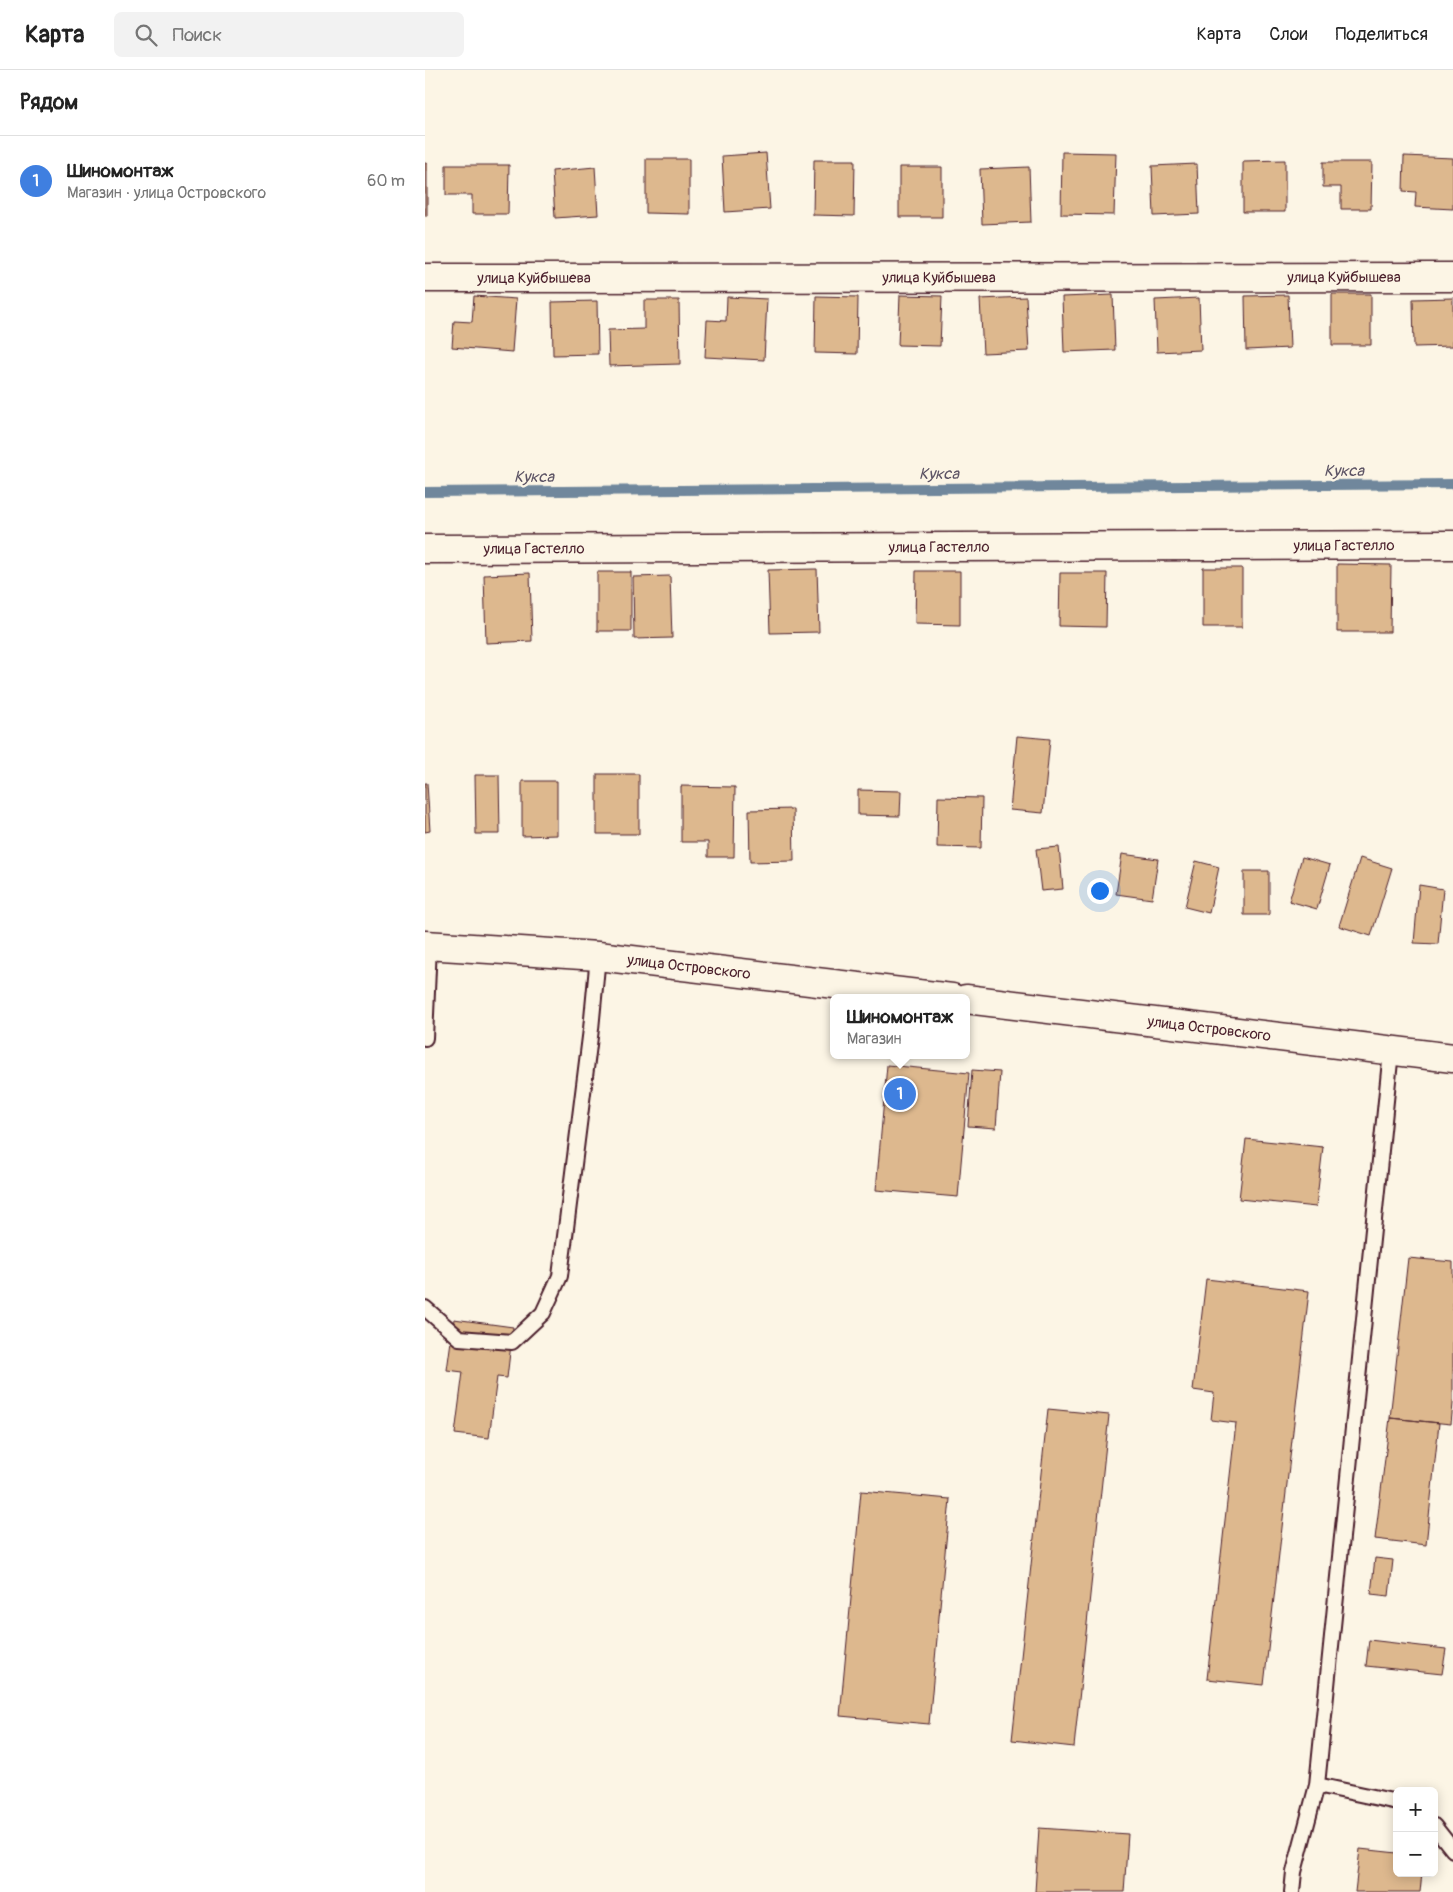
<!DOCTYPE html>
<html lang="ru">
<meta charset="utf-8">
<style>
body{margin:0;font-family:Pangolin,sans-serif;background:#f2f2f2;color:#222}
.controls{position:absolute;right:15px;bottom:15px;display:grid;overflow:hidden;border-radius:8px;box-shadow:0 2px 12px #0003}
.controls button{width:45px;height:45px;display:grid;place-items:center;padding:0;border:0;border-bottom:1px solid #e0e0e0;background:#fff;color:#222;font:25px sans-serif}
.you{position:absolute;left:674px;top:820px;width:18px;height:18px;margin:-12px;border:4px solid #fff;border-radius:50%;background:#1a73e8;box-shadow:0 0 0 8px #1a73e833}
.badge{display:grid;place-items:center;width:32px;height:32px;border-radius:50%;background:#c8321e;color:#fff;font-size:16px;font-weight:700}
.pin{position:absolute;translate:-50% -50%;border:2px solid #fff;box-shadow:0 1px 5px #0006}
.popup{position:absolute;left:405px;top:924px;width:140px;height:65px;box-sizing:border-box;display:grid;place-content:center;border-radius:8px;background:#fff;filter:drop-shadow(0 1px 4px #0005);font-size:16px;white-space:nowrap;color:#767676}
.popup b{font-size:19px;color:#222}
.popup::after{content:'';position:absolute;left:50%;top:100%;margin-left:-10px;border:10px solid transparent;border-top-color:#fff}
.list{margin:0;padding:0;list-style:none}
h2{display:flex;justify-content:space-between;align-items:center;height:65px;margin:0;padding:0 20px;font-size:21px}
h2 small{font-size:16px;font-weight:400;color:#767676}
.list li{display:grid;grid-template-columns:32px 1fr auto;gap:15px;align-items:center;box-sizing:border-box;height:90px;padding:0 20px;border-top:1px solid #e0e0e0}
.list b{display:block;font-size:19px;white-space:nowrap}
.list p{margin:0;font-size:16px;white-space:nowrap;color:#767676}
.list em{font-size:16px;font-style:normal;color:#767676}
.icon{flex:none;width:28px;height:28px;fill:none;stroke:currentColor;stroke-width:2;stroke-linecap:round;stroke-linejoin:round}
.map{position:relative;flex:none;width:1028px;height:1822px;overflow:hidden}
header{display:flex;align-items:center;gap:30px;box-sizing:border-box;height:70px;padding:0 25px;background:#fff;border-bottom:1px solid #e0e0e0}
header strong{font-size:24px}
nav{display:flex;gap:28px;margin-inline-start:auto;font-size:18px}
.search{width:350px;height:45px;background:#f2f2f2;display:flex;align-items:center;gap:12px;box-sizing:border-box;padding:0 18px;border-radius:8px;color:#767676;font-size:19px}
main{display:flex}
aside{flex:1;background:#fff}
.map>svg:first-child{display:block}
.lines{fill:none;stroke-linecap:round;stroke-linejoin:round}
.stream{stroke:#6f879c;stroke-width:10}
.building{fill:#ddb88e;stroke:#4a1f2b}
.lane-casing{stroke:#4a1f2b;stroke-width:18}
.street-casing{stroke:#4a1f2b;stroke-width:31}
.secondary-casing{stroke:#4a1f2b;stroke-width:31}
.lane{stroke:#fcf5e5;stroke-width:14}
.street{stroke:#fcf5e5;stroke-width:28}
.secondary{stroke:#fcf5e5;stroke-width:28}
.labels{text-anchor:middle;stroke-width:4.5;stroke-linejoin:round;paint-order:stroke}
.street-label{font-size:15px;fill:#4a1f2b;stroke:#fcf5e5}
.water-label{font-size:16px;font-style:italic;fill:#5c5364;stroke:#fcf5e5}
</style>
<header>
<strong>Карта</strong>
<div class="search"><svg class="icon" aria-label="search" viewBox="0 0 24 24"><circle cx="10" cy="10" r="6"/><path d="M15 15l6 6"/></svg>Поиск</div>
<nav><a>Карта</a><a>Слои</a><a>Поделиться</a></nav>
</header>
<main>
<aside>
<h2>Рядом<small></small></h2>
<ul class="list">
<li><span class="badge" style="background:#3f7fe0">1</span><div><b>Шиномонтаж</b><p>Магазин · улица Островского</p></div><em>60 m</em></li>
</ul>
</aside>
<div class="map">
<svg width="1028" height="1822" viewBox="0 0 1028 1822">
<rect width="100%" height="100%" fill="#fcf5e5"/>
<filter id="ink" filterUnits="userSpaceOnUse"><feTurbulence type="fractalNoise" baseFrequency=".02" numOctaves="2"/><feDisplacementMap in="SourceGraphic" scale="10" xChannelSelector="R" yChannelSelector="G"/><feConvolveMatrix kernelMatrix="1 2 1 2 8 2 1 2 1" color-interpolation-filters="sRGB"/></filter>
<g filter="url(#ink)">
<g class="lines">
<path class="stream" d="M0,422L1028,414"/>
</g>
<path class="building" d="M637,82L691,83L689,145L636,144Z
M341,83L345,139L300,142L297,86Z
M979,86L1028,88V139L990,137L991,122L978,121Z
M221,89H264V144L221,143Z
M389,90H430L429,146L388,145Z
M860,90V142H818V91Z
M898,92H947L946,139H916V117H898Z
M0,93H2V146H0Z
M772,94L774,144L729,146L727,96Z
M21,95H84L83,144H47V125H21Z
M170,97L173,145L130,148L127,101Z
M474,97H517V147H474Z
M604,97L606,152L557,154L555,99Z
M907,224H946V275H907Z
M475,225L517,226L515,276L473,275Z
M688,225L690,280L639,282L637,227Z
M863,225L865,278L821,280L820,226Z
M49,226L91,229L87,282L27,277L29,251L47,252Z
M391,226L433,227L432,284L390,283Z
M302,227L342,229L339,290L280,287L282,250L301,251Z
M601,227L604,281L558,283L555,229Z
M774,228L776,280L732,282L730,230Z
M1028,228V276L989,277L988,229Z
M219,230H254L255,294L184,296L183,260L219,259Z
M172,231L173,284L128,285L127,232Z
M912,494L966,495L965,562H912Z
M778,498H817V557H778Z
M392,499L394,562L345,563L343,500Z
M491,501H535V555L490,554Z
M172,502H206V561H172Z
M105,503L107,571L61,573L59,505Z
M635,503H682L681,557L634,556Z
M245,506L247,568L209,569L208,507Z
M592,666L625,669L618,743L585,740Z
M172,704H214V764H172Z
M50,705H74L75,764H51Z
M97,711H132V765L97,766Z
M0,713H2L5,761L0,762Z
M256,716L310,717L309,787H283V772H256Z
M433,720L476,721L475,746L433,745Z
M513,727L557,728L556,778L512,777Z
M368,739L369,791L325,792L324,740Z
M634,777L638,819L616,821L611,779Z
M697,784L733,789L727,829L691,824Z
M877,787L905,795L892,839L864,831Z
M935,788L967,798L946,866L914,856Z
M771,791L794,797L784,843L760,837Z
M819,801H844V845H819Z
M994,815L1018,819L1013,874L989,873Z
M462,995L544,1003L533,1127L451,1120Z
M547,1000L575,1002L571,1058L543,1056Z
M821,1069L898,1077L891,1137L814,1129Z
M983,1188L1028,1192V1334L1026,1354L965,1348Z
M781,1209L884,1221L839,1615L782,1609L811,1353L786,1350L789,1323L768,1320Z
M29,1249L88,1257L82,1308L72,1307L64,1368L30,1364L38,1302L22,1300Z
M623,1339L684,1345L649,1677L587,1670Z
M965,1348L1014,1353L1001,1475L950,1469Z
M436,1421L525,1429L504,1654L415,1646Z
M950,1488L968,1490L964,1526L946,1524Z
M944,1570L1021,1579L1017,1604L941,1596Z
M614,1758L703,1764L699,1822H610Z
M935,1779L972,1783V1803H997L995,1822H930Z"/>
<g class="lines">
<defs>
<path id="lane" d="M0,968L4,875
M0,1238L34,1268L87,1272L118,1243L135,1206L166,959L173,886
M892,1715L972,1732
M1009,1756L1028,1780
M867,1822L869,1802L892,1715L966,981"/>
<g id="street">
<path id="s1" d="M0,208L1028,207"/>
<path id="s2" d="M0,479L1028,475"/>
</g>
<g id="secondary">
<path id="s3" d="M0,875L173,886L527,928"/>
<path id="s4" d="M541,929L1028,988"/>
</g>
</defs>
<use href="#lane" class="lane-casing"/>
<use href="#street" class="street-casing"/>
<use href="#secondary" class="secondary-casing"/>
<use href="#lane" class="lane"/>
<use href="#street" class="street"/>
<use href="#secondary" class="secondary"/>
</g>
</g>
<g class="labels">
<g class="street-label">
<text dy="5" stroke="none"><textPath href="#s1" startOffset="514">улица Куйбышева</textPath></text>
<text dy="5" stroke="none"><textPath href="#s1" startOffset="919">улица Куйбышева</textPath></text>
<text dy="5" stroke="none"><textPath href="#s1" startOffset="109">улица Куйбышева</textPath></text>
<text dy="5" stroke="none"><textPath href="#s2" startOffset="919">улица Гастелло</textPath></text>
<text dy="5" stroke="none"><textPath href="#s2" startOffset="514">улица Гастелло</textPath></text>
<text dy="5" stroke="none"><textPath href="#s2" startOffset="109">улица Гастелло</textPath></text>
<text dy="5" stroke="none"><textPath href="#s3" startOffset="265">улица Островского</textPath></text>
<text dy="5" stroke="none"><textPath href="#s4" startOffset="245">улица Островского</textPath></text>
</g>
<g class="water-label">
<text x="919" y="406">Кукса</text>
<text x="514" y="409">Кукса</text>
<text x="109" y="412">Кукса</text>
</g>
</g>
</svg>
<div class="controls">
<button>+</button>
<button>−</button>
</div>
<div class="you"></div>
<div class="pin badge" style="left:475px;top:1024px;background:#3f7fe0">1</div>
<div class="popup"><b>Шиномонтаж</b>Магазин</div>
</div>
</main>
